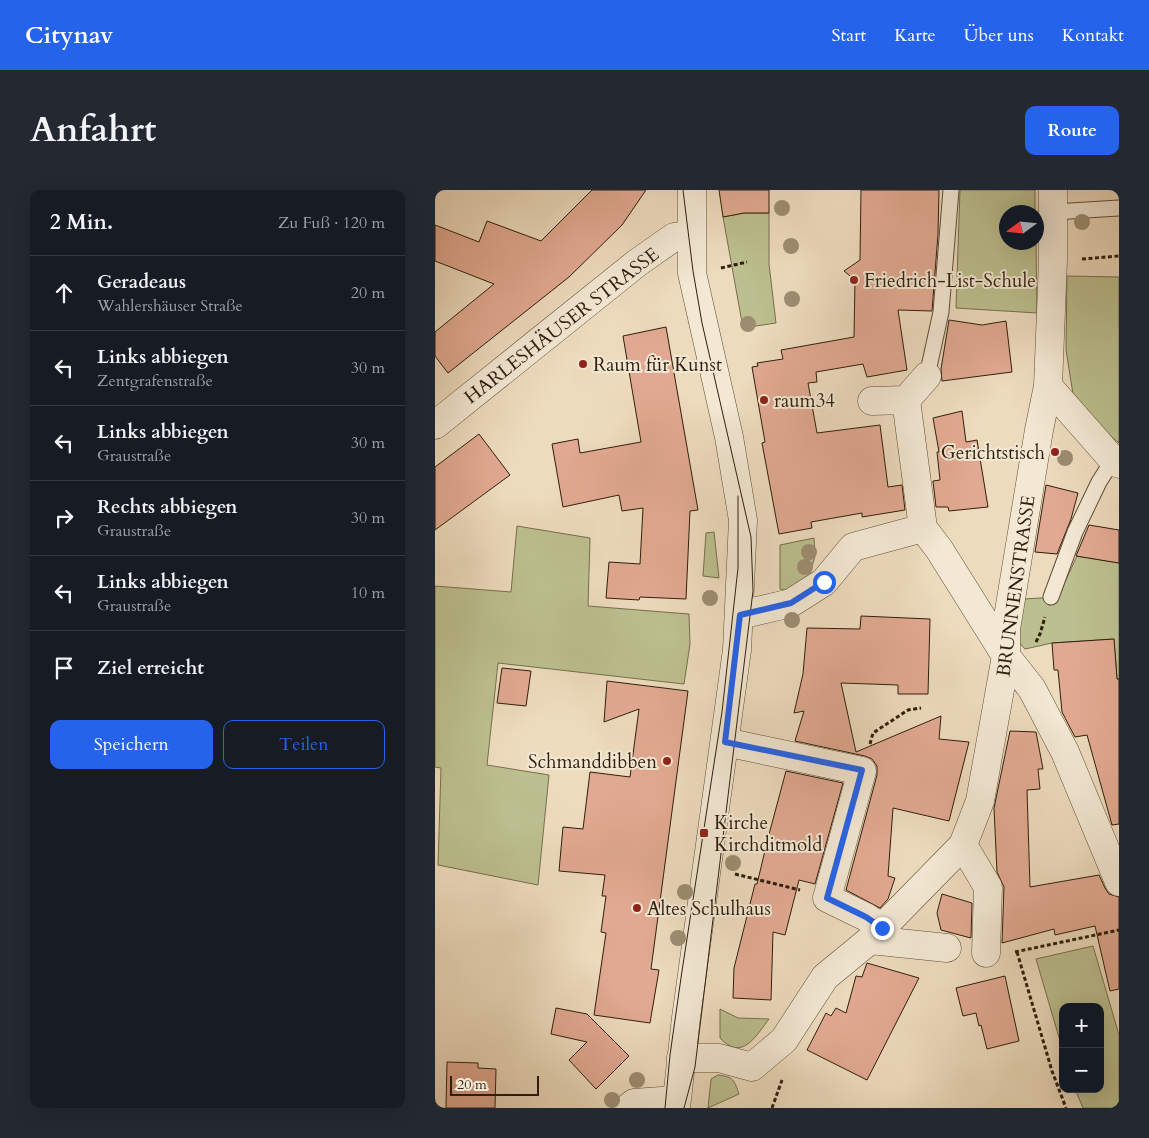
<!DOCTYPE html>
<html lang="de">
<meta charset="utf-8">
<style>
body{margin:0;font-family:Cardo,serif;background:#242831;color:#f1f3f6}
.controls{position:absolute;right:15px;bottom:15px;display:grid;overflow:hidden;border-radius:10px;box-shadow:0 5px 20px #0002}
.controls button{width:45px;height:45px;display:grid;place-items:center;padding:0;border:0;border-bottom:1px solid #363941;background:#171b24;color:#f1f3f6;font:25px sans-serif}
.compass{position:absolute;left:564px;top:15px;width:45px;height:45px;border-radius:50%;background:#171b24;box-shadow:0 5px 20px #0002;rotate:255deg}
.scale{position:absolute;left:15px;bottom:12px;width:89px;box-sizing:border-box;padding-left:5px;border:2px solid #2f1e0c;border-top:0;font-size:14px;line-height:18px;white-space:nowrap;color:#2f1e0c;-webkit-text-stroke:4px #f3e8d4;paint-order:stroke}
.stop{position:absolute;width:15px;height:15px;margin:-11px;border:4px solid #2563eb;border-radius:50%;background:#fff}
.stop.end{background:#2563eb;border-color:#fff;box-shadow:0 1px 5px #0008}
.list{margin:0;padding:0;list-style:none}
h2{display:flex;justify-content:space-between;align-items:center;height:65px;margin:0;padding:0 20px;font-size:21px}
h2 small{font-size:16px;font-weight:400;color:#9ea1a6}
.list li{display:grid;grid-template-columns:32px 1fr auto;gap:15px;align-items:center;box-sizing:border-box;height:75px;padding:0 20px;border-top:1px solid #363941}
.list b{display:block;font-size:19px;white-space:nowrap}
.list p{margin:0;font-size:16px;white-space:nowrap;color:#9ea1a6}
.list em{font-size:16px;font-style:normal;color:#9ea1a6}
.actions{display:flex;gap:10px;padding:15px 20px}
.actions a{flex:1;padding:11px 0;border:1px solid #2563eb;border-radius:10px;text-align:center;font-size:18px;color:#2563eb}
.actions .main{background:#2563eb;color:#fff}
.icon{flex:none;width:28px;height:28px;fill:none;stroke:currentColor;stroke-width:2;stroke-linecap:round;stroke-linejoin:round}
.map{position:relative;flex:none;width:684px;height:918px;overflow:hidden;border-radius:10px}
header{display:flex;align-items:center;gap:30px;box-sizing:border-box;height:70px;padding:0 25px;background:#2563eb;color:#fff}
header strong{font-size:24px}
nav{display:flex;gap:28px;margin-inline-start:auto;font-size:18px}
.intro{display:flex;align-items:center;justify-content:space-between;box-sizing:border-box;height:120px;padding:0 30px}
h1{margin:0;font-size:35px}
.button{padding:12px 22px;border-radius:10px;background:#2563eb;color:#fff;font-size:18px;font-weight:700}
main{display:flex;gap:30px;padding:0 30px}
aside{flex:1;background:#171b24;border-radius:10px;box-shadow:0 5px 20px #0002}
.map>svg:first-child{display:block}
.green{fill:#bcbf8f;stroke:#766e4e}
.building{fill:#e1a991;stroke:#2f1e0c}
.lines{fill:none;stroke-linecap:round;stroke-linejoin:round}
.service-casing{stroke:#5e4d38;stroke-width:17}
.minor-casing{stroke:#5e4d38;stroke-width:29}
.tertiary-casing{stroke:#5e4d38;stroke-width:29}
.path{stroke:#2f1e0c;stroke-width:3;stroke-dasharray:4 2.5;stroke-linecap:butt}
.service{stroke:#f3e8d4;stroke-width:15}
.minor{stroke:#f3e8d4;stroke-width:28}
.tertiary{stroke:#f3e8d4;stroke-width:28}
.tram{stroke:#2f1e0c;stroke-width:1}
.tree{fill:#9c8d71}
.route{stroke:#2563eb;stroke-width:6}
.poi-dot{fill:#8f2418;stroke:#f3e8d4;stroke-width:2}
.labels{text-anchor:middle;stroke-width:4;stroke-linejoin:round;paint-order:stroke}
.poi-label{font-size:19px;fill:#2f1e0c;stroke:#f3e8d4;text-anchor:start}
.street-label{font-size:19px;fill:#2f1e0c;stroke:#f3e8d4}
</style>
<header>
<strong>Citynav</strong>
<nav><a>Start</a><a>Karte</a><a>Über uns</a><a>Kontakt</a></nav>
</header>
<div class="intro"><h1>Anfahrt</h1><a class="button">Route</a></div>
<main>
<aside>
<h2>2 Min.<small>Zu Fuß · 120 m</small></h2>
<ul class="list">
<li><svg class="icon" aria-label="ahead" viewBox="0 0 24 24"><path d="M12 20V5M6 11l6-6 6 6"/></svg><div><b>Geradeaus</b><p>Wahlershäuser Straße</p></div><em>20 m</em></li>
<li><svg class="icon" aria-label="left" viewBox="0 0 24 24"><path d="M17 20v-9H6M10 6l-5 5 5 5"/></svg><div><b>Links abbiegen</b><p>Zentgrafenstraße</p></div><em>30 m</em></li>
<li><svg class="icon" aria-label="left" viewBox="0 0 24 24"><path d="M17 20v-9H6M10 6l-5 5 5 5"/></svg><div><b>Links abbiegen</b><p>Graustraße</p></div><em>30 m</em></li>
<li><svg class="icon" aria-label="right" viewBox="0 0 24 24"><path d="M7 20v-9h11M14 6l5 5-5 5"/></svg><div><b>Rechts abbiegen</b><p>Graustraße</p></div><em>30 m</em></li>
<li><svg class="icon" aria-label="left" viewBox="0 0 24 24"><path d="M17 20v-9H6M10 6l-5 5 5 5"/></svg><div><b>Links abbiegen</b><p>Graustraße</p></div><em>10 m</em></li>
<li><svg class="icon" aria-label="arrive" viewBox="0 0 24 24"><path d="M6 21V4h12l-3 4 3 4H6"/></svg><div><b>Ziel erreicht</b></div></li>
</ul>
<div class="actions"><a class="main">Speichern</a><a>Teilen</a></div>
</aside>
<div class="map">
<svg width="684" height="918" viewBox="0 0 684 918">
<rect width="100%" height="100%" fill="#eddbbd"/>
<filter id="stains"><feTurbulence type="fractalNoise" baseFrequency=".004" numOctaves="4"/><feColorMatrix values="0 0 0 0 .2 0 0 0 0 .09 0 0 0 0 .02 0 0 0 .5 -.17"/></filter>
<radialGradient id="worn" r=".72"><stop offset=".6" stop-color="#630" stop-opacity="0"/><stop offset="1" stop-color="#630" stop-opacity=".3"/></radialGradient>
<path class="green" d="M525,0H600V22H572V52L601,53L602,123L521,118Z
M309,23H334V74L341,133L308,138L288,27Z
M632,86L684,87V253L667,239L638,204L631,160Z
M82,336L155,348L153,416L254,424L255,454L249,494L63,473L52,575L114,585L103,695L3,675L6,578L0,577V396L76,402Z
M279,342L284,388L268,386L271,343Z
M379,348L380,366L374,388L354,401L345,399V355Z
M642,366L684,373V489H682L679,449L617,453L590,459L582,450L588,409L623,407Z
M658,756L684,845V918H648L640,899H665V817H628V861L601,769Z
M285,819L303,828L334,829C321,846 307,872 285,848Z
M283,885C299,887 299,890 304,904L273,918L276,889Z"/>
<path class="building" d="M157,0H211L187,35L134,87L13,183L0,166V142L59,94L0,71V35L44,52L52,31L106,51Z
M284,0H334V23H309L288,27Z
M426,0H504L503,44L497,121L463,120L472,180L432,187L428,174L381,182L382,192L373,193L382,243L445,235L453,297L467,295L470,320L427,327V323L376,332L377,338L344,344L327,253L330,252L317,177L323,176L322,173L348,169L346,160L419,147L420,90L409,81L425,70Z
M514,130L547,135L571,131L577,182L507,191L506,179Z
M231,137L263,320L255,321L251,409L205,407L204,410L171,408L174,372L205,374L208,318L187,321L184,305L128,317L117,254L143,249L145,263L206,252L188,146Z
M527,221L531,252L542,250L553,317L514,321L513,317H501L498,291L505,290L502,262H504L498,228Z
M44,244L75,285L0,340V277Z
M611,295L643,303L636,329L622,364L600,362Z
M654,335L684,340V373L641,366Z
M426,426L495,429L493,504H463V495L406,493L421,562L506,526L504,549L534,552L514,631L458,618L453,686L460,688L453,709L445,718L411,700L442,585V576L437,569L430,566L360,551L369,521L359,523L368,484L372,438L425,439Z
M679,449L682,489H684V634L677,635L652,545L640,547L627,522L623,480H619L617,453Z
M67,478L96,481L91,516L62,513Z
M172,491L253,501L216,779L224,780L215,833L159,825L171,743L166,742L171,706H167L170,685L124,681L128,637L148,639L155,582L195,587L204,519L169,532Z
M575,541L601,542L608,579H603L605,599L592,600L595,697L664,685L670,698L674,704L684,707V799L675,801L660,736L620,745L619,739L567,753L569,697L562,682L559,618Z
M351,581L408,593L380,694L364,690L350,745L338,742L336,810L298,808L299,778L320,694H322L333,648Z
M507,704L537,713L536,748L506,740L502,723Z
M432,773L484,788L432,890L372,860L391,823L396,826L401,818L411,823L421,786L427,787Z
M570,786L584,851L552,859L546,835L544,836L541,823L528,826L521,798Z
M121,818L152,824L194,866L161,899L134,870L152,852L116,844Z
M12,872L43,873V878L61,879L60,918H11Z"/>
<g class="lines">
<defs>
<path id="service" d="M619,22L684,18
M492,186L506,122L516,0
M616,407L640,342L664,292L678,270"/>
<path id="minor" d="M613,196L678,270L684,274
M471,210L488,338
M437,211L471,210L492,186
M488,338L504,359L571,466L597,499L630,562L684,692
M305,425L356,413L389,392L418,357L488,338
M290,552L427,581L392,708L431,727L447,738
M528,655L553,697L551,763
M435,750L512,758
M246,868H284L317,877L349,850L390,787L435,750L528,655L545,611L571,466V439L604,240L613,196L618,70V0
M193,918L199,913L241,910"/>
<path id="tertiary" d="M0,235L202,73L239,47L257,44
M241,918L251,828L302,460L308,330L294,247L257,83V0"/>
</defs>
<use href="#service" class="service-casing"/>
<use href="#minor" class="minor-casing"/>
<use href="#tertiary" class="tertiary-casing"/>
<path class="path" d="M647,69L684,66
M286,78L312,72
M601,452L605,444L610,427
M435,554L438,543L473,520L486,518
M300,684L365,700
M580,762L684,740
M582,762L617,881L631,918
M337,918L347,890"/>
<use href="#service" class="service"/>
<use href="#minor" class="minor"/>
<use href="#tertiary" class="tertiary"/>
<path class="tram" d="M248,0L258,81L267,133L316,347L318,401L260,877L249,918
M230,918L235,865L247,781L287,522L303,378V306"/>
</g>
<g class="tree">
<circle cx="347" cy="18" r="8"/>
<circle cx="647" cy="32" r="8"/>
<circle cx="356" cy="56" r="8"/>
<circle cx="357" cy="109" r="8"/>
<circle cx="313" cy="134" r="8"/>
<circle cx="630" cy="268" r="8"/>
<circle cx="374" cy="362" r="8"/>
<circle cx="370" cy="377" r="8"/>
<circle cx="275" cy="408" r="8"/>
<circle cx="357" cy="430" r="8"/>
<circle cx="298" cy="673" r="8"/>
<circle cx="250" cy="702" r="8"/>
<circle cx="243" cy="748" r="8"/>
<circle cx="202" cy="890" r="8"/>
<circle cx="177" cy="910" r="8"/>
</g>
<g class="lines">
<path class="route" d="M389,392L356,413L305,425L290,552L427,580L392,708L431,727L447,738"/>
</g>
<g class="poi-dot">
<circle cx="419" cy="90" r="5"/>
<circle cx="148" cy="174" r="5"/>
<circle cx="329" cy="210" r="5"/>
<circle cx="620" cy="262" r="5"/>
<circle cx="232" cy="571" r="5"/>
<rect x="264" y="638" width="10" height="10" rx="2.5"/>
<circle cx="202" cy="718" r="5"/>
</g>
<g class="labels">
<g class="poi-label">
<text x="429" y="97">Friedrich-List-Schule</text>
<text x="158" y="181">Raum für Kunst</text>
<text x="339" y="217">raum34</text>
<text x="610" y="269" text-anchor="end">Gerichtstisch</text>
<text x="222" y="578" text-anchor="end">Schmanddibben</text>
<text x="279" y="639">Kirche<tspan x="279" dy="22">Kirchditmold</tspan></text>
<text x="212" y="725">Altes Schulhaus</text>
</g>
<g class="street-label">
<text transform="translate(126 135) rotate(-38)" y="7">HARLESHÄUSER STRASSE</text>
<text transform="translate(580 396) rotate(-82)" y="7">BRUNNENSTRASSE</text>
</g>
</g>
<rect width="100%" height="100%" filter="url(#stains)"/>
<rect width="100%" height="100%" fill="url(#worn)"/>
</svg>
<div class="controls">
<button>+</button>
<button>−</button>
</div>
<svg class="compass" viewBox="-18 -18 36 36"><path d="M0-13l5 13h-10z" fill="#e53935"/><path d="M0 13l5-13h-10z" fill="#9ea1a6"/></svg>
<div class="scale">20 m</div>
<div class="stop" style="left:389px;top:392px"></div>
<div class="stop end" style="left:447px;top:738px"></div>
</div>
</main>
